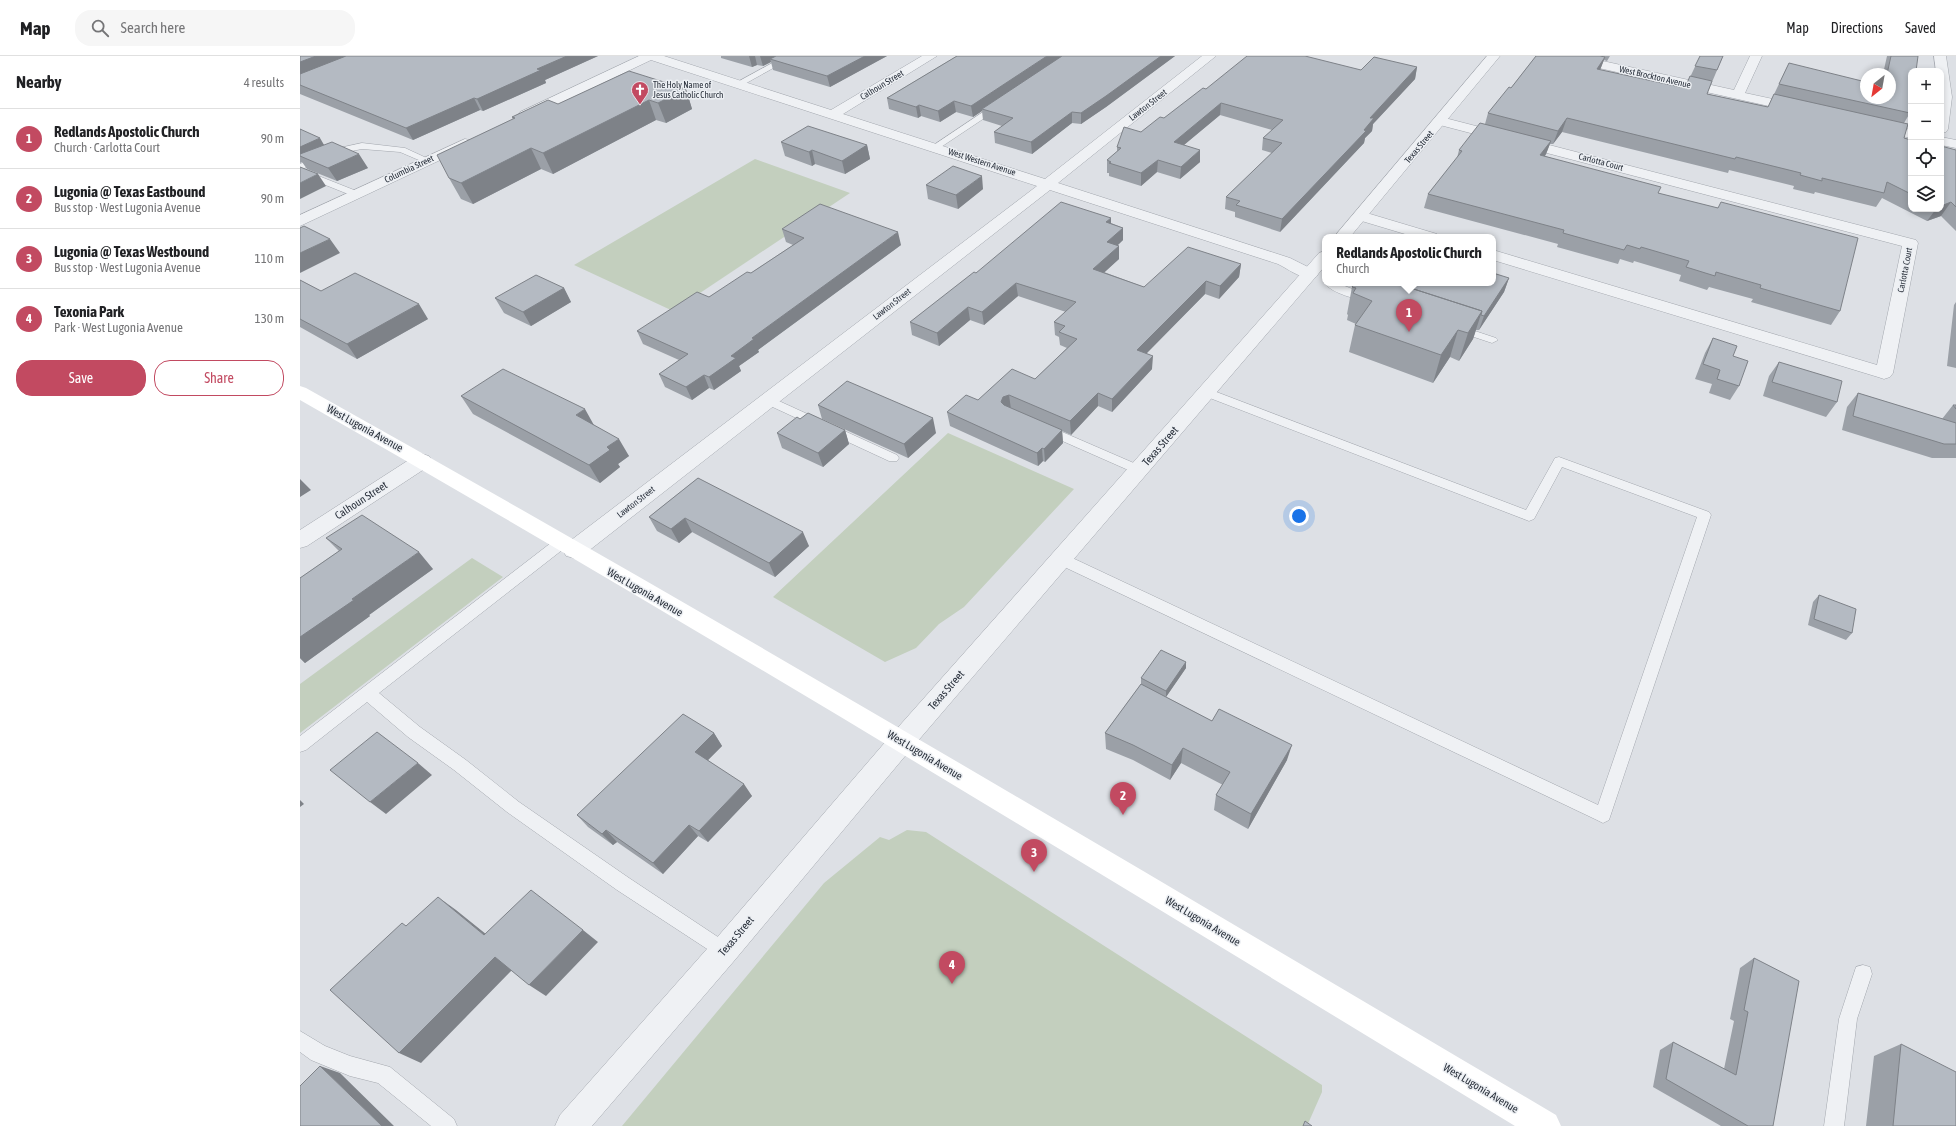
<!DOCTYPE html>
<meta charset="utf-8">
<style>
body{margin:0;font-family:"Asap Condensed",sans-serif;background:#f6f6f6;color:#202124}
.controls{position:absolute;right:12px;top:12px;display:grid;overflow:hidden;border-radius:8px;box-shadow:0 2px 6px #0003}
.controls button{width:36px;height:36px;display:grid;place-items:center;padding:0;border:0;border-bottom:1px solid #e0e0e0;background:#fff;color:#202124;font:20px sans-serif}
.compass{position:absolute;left:1560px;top:12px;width:36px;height:36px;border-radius:50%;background:#fff;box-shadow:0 2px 6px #0003;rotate:211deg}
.you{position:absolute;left:999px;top:460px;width:14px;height:14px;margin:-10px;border:3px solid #fff;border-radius:50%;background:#1a73e8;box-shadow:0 0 0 6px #1a73e833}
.badge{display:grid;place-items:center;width:26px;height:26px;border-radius:50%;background:#c24a61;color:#fff;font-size:13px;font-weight:700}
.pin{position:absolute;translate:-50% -33px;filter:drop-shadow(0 1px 2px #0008)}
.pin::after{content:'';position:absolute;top:21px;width:14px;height:12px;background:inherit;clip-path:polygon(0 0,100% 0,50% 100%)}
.popup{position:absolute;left:1022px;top:178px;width:174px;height:52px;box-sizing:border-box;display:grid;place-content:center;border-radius:8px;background:#fff;filter:drop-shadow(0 1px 3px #0005);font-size:13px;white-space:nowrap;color:#757577}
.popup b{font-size:15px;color:#202124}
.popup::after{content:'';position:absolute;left:50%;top:100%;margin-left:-8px;border:8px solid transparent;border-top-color:#fff}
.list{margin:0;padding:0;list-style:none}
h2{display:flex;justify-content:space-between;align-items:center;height:52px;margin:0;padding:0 16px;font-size:17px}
h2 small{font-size:13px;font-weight:400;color:#757577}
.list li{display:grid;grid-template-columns:26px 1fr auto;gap:12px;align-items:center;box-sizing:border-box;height:60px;padding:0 16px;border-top:1px solid #e0e0e0}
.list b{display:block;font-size:15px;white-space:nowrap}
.list p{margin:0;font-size:13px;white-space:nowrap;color:#757577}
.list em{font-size:13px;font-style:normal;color:#757577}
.actions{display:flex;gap:8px;padding:12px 16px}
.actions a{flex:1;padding:9px 0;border:1px solid #c24a61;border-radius:16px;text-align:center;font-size:14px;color:#c24a61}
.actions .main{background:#c24a61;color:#fff}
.icon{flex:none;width:22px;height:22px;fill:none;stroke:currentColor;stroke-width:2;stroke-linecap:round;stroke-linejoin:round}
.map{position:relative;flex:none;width:1656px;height:1070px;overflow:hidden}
header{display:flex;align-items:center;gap:24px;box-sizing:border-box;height:56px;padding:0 20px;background:#fff;border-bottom:1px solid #e0e0e0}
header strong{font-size:19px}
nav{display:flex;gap:22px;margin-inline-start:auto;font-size:14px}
.search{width:280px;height:36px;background:#f6f6f6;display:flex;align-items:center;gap:10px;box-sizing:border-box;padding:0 14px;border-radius:16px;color:#757577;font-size:15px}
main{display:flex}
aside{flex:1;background:#fff}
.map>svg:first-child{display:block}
.green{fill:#c3cfbe}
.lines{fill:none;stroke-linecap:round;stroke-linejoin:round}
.service-casing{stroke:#a3a7ae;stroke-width:1}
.minor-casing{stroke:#a3a7ae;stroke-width:1}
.tertiary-casing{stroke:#a3a7ae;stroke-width:1}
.service{fill:#eff1f4;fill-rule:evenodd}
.minor{fill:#eff1f4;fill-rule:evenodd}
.tertiary{fill:#eff1f4;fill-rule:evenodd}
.secondary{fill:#fff;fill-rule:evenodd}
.wall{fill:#9ba0a7}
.shaded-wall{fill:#7e8288}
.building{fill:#b4bac2;stroke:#7e8288}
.labels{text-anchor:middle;stroke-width:3;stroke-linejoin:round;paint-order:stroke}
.far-street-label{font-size:9px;fill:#282f3a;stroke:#eceff3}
.far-poi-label{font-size:9px;fill:#282f3a;stroke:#eceff3;text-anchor:start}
.street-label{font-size:11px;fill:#282f3a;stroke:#eceff3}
</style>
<header>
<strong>Map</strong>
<div class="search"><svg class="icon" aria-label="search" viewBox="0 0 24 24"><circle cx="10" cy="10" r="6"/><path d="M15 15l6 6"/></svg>Search here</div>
<nav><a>Map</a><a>Directions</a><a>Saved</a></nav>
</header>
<main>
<aside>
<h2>Nearby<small>4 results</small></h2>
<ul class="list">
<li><span class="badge">1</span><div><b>Redlands Apostolic Church</b><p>Church · Carlotta Court</p></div><em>90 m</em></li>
<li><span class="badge">2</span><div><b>Lugonia @ Texas Eastbound</b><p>Bus stop · West Lugonia Avenue</p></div><em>90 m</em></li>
<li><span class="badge">3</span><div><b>Lugonia @ Texas Westbound</b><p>Bus stop · West Lugonia Avenue</p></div><em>110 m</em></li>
<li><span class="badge">4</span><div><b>Texonia Park</b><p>Park · West Lugonia Avenue</p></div><em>130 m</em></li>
</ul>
<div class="actions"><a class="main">Save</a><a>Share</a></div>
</aside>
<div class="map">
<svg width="1656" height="1070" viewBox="0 0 1656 1070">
<rect width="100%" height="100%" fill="#dde0e5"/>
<path class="green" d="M455,103L550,137L373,255L274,209Z
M648,377L774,433L664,551L639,568L616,592L585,606L473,541Z
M172,502L203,521L0,677V628Z
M607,774L626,776L1022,1029V1036L1007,1070H322L524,827L580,781L589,784Z"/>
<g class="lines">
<defs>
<path id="service" d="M485,0H495L441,30H435L434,28Z
M698,46L701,47V51L638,93H632L631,91Z
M62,87L105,92L133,105L128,108L100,96L62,93L36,98L0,114V108L30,94Z
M6,115L59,136L61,138L59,140H53L3,120L1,118Z
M1025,225V227H1037L1073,241L1074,243L1069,246C1056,243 1033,238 1024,227Z
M1157,269L1196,282L1198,284L1192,287L1153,274L1152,272L1153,270Z
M906,332L1226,454L1255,402L1259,401L1409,456L1411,459L1309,764L1303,767L1297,764L756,507L754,503L756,499L761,498L766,499L1298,749L1397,461L1262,411L1234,463L1229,465L902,339L900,336Z
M468,340L597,399L599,402L597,405H589L464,347L462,344Z
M746,369L843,411L845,414L843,417H835L742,376L740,373L742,370Z
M261,482L266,483L268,487L266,491L79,637L120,671L166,704L219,746L329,822L430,889L433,895L430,901L424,904L317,834L207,756L154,714L108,681L67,646L6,694L0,696V680L256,483Z
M1563,909L1570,911L1572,918L1557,963L1544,1070H1524L1539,963L1556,911Z
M0,975L25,990L50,1000L90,1011L154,1063L157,1070H131L78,1027L50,1020L11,1004L0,996Z"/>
<path id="minor" d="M339,0H364L531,54L622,0H637L543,58L745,123L902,0H916L758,127L990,202L1016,215L1018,218L1016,221C1003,225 990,214 978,208L750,134L282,500L274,502L266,500L263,494L266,488L737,130L351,4L230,62H220L218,59L220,56Z
M1257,0H1280L1434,34L1450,0H1462L1445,37L1505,50L1507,53L1505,56L1500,57L1263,4Z
M1634,0H1646L1652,41L1648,73L1646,76L1641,77V15H1636Z
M1141,61L1616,184L1618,187L1593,317L1590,321L1584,323L1578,321L1193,204V194L1577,309L1602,190L1136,68L1134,65L1136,62Z
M1576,66L1611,74V82L1571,73L1569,70L1571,67Z
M1641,81L1656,84V92L1641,89Z
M165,83L170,84L172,87L170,90L0,170V159Z
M1060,155L1137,178L1140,181H1115L1055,163L1052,160L1055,157Z
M122,398L129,400L132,405L129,410L7,490L0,492V474L115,400Z"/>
<path id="tertiary" d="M1187,0H1200L1050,181H1034Z
M1025,195V210L611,693L434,905L292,1070H255L260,1059L414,885L593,677L1019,197Z"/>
</defs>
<use href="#service" class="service-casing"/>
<use href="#minor" class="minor-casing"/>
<use href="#tertiary" class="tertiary-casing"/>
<use href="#service" class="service"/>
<use href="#minor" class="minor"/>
<use href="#tertiary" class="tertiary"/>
<path class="secondary" d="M0,330L6,332C427,567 841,814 1256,1059L1261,1070H1215C812,825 410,578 0,344Z"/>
</g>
<path class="wall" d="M0,0H298L245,24L246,27L183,55L180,54L113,84L0,38Z
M421,0H587L530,31L473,14L471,6L463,10L457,9L452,11L421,2Z
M657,0H875L806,51L781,68L772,67L732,98L695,87L694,76L702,70L683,64L682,55L673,61L656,56L640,66L621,60L618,62L589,53L587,42Z
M1236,0H1310L1307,5L1304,4L1300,14L1385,32L1400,0H1423L1407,38L1468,51L1489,7L1590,42V18H1583L1587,0H1618L1611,15L1610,57L1604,67V82L1611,84V153H1641L1656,94V175L1641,160L1627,165L1582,142L1576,151L1515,136L1514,138L1493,133L1494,130L1429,114L1428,117L1262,76L1253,88H1250L1246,98L1245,100L1359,137L1540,255L1531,269L1451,246L1453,243L1409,231L1407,234L1379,225L1381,219L1334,205L1333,207L1320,203L1318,208L1257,191L1258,188L1124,152L1128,138L1157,102L1159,94L1185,68L1188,57L1211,32Z
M1117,11L1115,23L1073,68L1072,75L1065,82L1064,87L980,176L935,161V156L925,153L926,141L972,97L962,94L963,82L972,74L920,59L884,89L900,106L880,123L857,116L841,130L809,120V117H807V104L817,96V91L864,62L906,33L1061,14Z
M386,33L392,53L366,67L356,64L253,118L241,113L173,148L161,143L149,122L213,64L212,61L258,48Z
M0,73L24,89L68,112L37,125L7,113L2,106L0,107Z
M481,86L567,89L570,103L545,118L515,108L512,110L485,100Z
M626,129L683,133L658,153L628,143Z
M811,167L823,172V184L818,189L819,203L804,216L844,231L941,208L939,221L919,243L905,238L847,297L852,313L812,356L798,350L771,379L762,375L763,387L745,406L743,405L738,410L650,370L647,356L735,323L767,292L760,289L759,281L755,279L754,266L766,256L718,240L684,269L670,264L639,290L612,279L610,266L676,217Z
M482,173L601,189L458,294L459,296L439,310L441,315L414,334L409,332L392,344L365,331L359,318L379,304L343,288L337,275L409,241L451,217L493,189L486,186Z
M1209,222L1204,236L1179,274H1176L1173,283L1159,305L1150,301L1133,327L1049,296L1055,269L1056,268L1047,264L1048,259L1047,258L1052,231Z
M0,224L21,235L128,263L57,303L0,271Z
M264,232L271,246L231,270L204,257L195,242Z
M1656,246V312L1647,310L1654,249Z
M1413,282L1439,330L1430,344L1409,337L1412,328L1395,323L1405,297Z
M1479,306L1537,346L1526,361L1463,340L1469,320Z
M1558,337L1642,363L1653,349H1656V402H1632L1542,374L1547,351Z
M161,340L294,369L329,400L318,408L320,411L300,427L173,358Z
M518,349L636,377L608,402L522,363Z
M500,363L545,374L549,388L523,411L482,392L477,377Z
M398,422L509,490L475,521L392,476L379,487L357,475L349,461Z
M26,482L133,513L69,559L70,560L5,607L0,602V522L39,495Z
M1519,539L1552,577L1546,584L1508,569L1513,546Z
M886,606V612L866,641L987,704L948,773L914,754L916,739L923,729L881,707L870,724L833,704L806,693L805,677L841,628V622Z
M414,677L422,690L408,704L452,740L408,786L398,780L363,818L317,786L313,789L288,771L277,759Z
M1454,902L1473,1070H1421L1353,1031L1360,994L1373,986L1424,1013L1434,965L1430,963L1440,912Z
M1601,988L1656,1070H1566L1574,1000Z"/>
<path class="shaded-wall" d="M16,0H53L0,21V6Z
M267,0H298L245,24L246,27L183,55L177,43L237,13Z
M450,0H455L457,9L452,11L449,0Z
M460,0H482L470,3L471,6L463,10Z
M565,0H587L530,31L527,20Z
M747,0H764L682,53V55L673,61L671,50Z
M861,0H875L806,51L781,68V57Z
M1305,1L1300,14L1297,13Z
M1117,11L1115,23L1073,68L1072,75L1065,82L1064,87L980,176L982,163L1070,62Z
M386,33L392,53L366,67L358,47Z
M174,42L180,54L113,84L106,72Z
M349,44L356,64L253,118L243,97Z
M654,45L656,56L640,66L638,55Z
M921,47L920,59L873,98L874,86Z
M619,49L621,60L618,62L616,51Z
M772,56V67L732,98L731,86Z
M1267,62L1262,76L1253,88L1258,75Z
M20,82L27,94L0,100V91Z
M1251,85L1246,98L1236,113L1240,99Z
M567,89L570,103L545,118L542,105Z
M231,92L241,113L173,148L161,127Z
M512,94L515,108L512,110L509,96Z
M900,94V106L880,123L881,111Z
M59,98L68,112L37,125L28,112Z
M858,104L857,116L841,130V117Z
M18,118L26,130L0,143V127Z
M682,120L683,133L658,153L656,139Z
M1651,146L1641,160L1627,165L1636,153H1641V150Z
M811,162V175L806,166Z
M823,172V184L807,199V186Z
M598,176L601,189L458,294L459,296L439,310L441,315L414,334L409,321L431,300L452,282Z
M30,183L40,197L0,217V197Z
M819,190V203L794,226L793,213Z
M941,208L939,221L919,243L920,230Z
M1209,222L1204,236L1179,274L1184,260Z
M906,225L905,238L837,307V294Z
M716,227L718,240L684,269L682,256Z
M264,232L271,246L231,270L223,256Z
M119,248L128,263L57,303L47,288Z
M668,251L670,264L639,290L637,277Z
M1182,255L1173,283L1159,305L1168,277Z
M1158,274L1150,301L1133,327L1141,299Z
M853,300L852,313L812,356V343Z
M404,319L409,332L392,344L386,331Z
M798,337V350L771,379L770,365Z
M709,339L711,353L705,354L701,346L703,341Z
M285,353L295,371L276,359Z
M633,362L636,377L608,402L604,388Z
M545,374L549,388L523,411L518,397Z
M762,374L763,387L745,406L744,393Z
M319,383L329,400L318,408L320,411L300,427L289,409L307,391Z
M742,392L743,405L738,410L737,397Z
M0,423L11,434L0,441Z
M385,462L392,476L379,487L371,473Z
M503,476L509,490L475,521L469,507Z
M119,496L133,513L69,559L70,560L5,607L0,602V581L52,543Z
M886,606V612L866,641V635Z
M414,677L422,690L404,708L395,696Z
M992,689L987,704L948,773L951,758Z
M883,692L881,707L870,724L872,709Z
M118,707L132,719L86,758L70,746Z
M444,728L452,740L408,786L399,775Z
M0,744L4,748L0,751Z
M389,769L398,780L363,818L353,807Z
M306,774L317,786L313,789L302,778Z
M138,841L156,854L202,891L184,879Z
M283,874L298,886L246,940L229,929Z
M195,901L213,913L121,1007L99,997Z
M20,1010L40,1017L94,1070H82Z"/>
<path class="building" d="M0,0H16L0,6Z
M46,0H267L237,13L241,14L177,43L174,42L106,72L0,29V18Z
M476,0H565L527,20L470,3Z
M657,0H747L671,50L654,45L638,55L619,49L616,51L587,42Z
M762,0H861L806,40L781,57L772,56L731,86L694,76L713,62L682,53Z
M947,0H1005L1061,14L1074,1L1117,11L1070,62H1074L1064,74L1066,75L982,163L936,149L940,145L926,141L982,87L963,82L983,64L921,47L874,86L900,94L881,111L858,104L841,117L809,107L811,106L807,104L821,92L817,91L824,71L841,76L860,61L864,62L903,32L906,33Z
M1236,0H1300L1305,1L1297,13L1385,32L1390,20L1412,25L1407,38L1468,51L1474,38L1608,68L1604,82L1611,84V138L1587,126L1584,137L1522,122V125L1500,119L1501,117L1436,101L1435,103L1267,62L1258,75L1188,57L1209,31L1211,32Z
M1400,0H1423L1417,14L1395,10Z
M1591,0H1618L1616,15H1611V54L1610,57L1479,28L1489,7L1566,26V42H1590V18H1587Z
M329,15L386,33L358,47L349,44L243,97L231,92L161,127L149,122L137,99L215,62L212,61L248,44L258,48Z
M1180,67L1251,85L1240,99L1361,131L1358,137L1418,152L1421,146L1558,182L1540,255L1460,232L1461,229L1416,216L1415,220L1386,211L1389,205L1341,191L1340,193L1327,189L1324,194L1263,177L1264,174L1128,138L1162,95L1159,94Z
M508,70L567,89L542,105L512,94L509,96L481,86Z
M0,73L20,82L0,91Z
M32,86L59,98L28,112L0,100V98Z
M1641,90L1656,94V151L1651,146L1641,150Z
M653,110L682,120L656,139L626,129Z
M0,111L18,118L0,127Z
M761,146L811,162L806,166L823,172L807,186L819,190L793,213L844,231L888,191L941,208L920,230L906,225L837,294L853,300L812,343L798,337L770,365L709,339L703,341L701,346L704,349L762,374L744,393L742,392L737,397L647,356L666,339L678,344L712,313L735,323L777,283L759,276L765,270L754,266L776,246L716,227L682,256L668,251L637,277L610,266L674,216L676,217Z
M520,148L598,176L452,282L454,283L431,300L436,302L409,321L404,319L386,331L359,318L388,298L337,275L397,236L409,241L447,216L451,217L504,182L482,173Z
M4,170L30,183L0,197V172Z
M55,217L119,248L47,288L0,263V224L21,235Z
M1193,217L1209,222L1184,260L1181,259L1182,255L1095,227H1193Z
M236,219L264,232L223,256L195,242Z
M1055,227H1095L1182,255L1168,277L1158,274L1141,299L1055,269L1072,245L1053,237L1056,232L1052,231Z
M1413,282L1437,290L1433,300L1448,305L1439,330L1417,323L1420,314L1403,308Z
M1479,306L1542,325L1537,346L1472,326Z
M203,313L285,353L276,359L319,383L307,391L310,394L289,409L161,340Z
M547,325L633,362L604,388L518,349Z
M1558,337L1656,367V388H1644L1553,360Z
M1653,349H1656V353Z
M508,357L545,374L518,397L477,377L497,361L500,363Z
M398,422L503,476L469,507L385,462L371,473L349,461Z
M62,459L119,496L52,543L54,544L0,581V522L42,493L26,482Z
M1519,539L1556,553L1552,577L1514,563Z
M861,594L886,606L866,635L841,622Z
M841,628L912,665L919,653L992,689L951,758L916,739L930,716L883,692L872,709L833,689L805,677Z
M383,658L414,677L395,696L444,728L399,775L389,769L353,807L306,774L302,778L277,759Z
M77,676L118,707L70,746L30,714Z
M231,834L283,874L229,929L195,901L99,997L30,934L102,867L106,870L138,841L184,879Z
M1454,902L1499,925L1473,1070H1448L1366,1023L1373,986L1436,1019L1448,956L1444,954Z
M1601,988L1656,1016V1070H1593Z
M20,1010L82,1070H0V1030Z
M1005,1065L1012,1070H1003Z"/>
<defs>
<symbol id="church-pin" viewBox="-11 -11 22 30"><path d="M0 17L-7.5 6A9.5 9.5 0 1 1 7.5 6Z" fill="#c24a61" stroke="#eceff3"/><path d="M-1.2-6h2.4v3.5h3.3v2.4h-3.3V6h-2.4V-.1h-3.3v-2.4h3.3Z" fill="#fff"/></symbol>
</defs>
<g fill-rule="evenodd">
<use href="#church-pin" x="330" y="24" width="20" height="27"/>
</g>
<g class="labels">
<g class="far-street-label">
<text transform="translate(1355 21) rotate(13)" y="3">West Brockton Avenue</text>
<text transform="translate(582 29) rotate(-31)" y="3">Calhoun Street</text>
<text transform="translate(848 49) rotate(-38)" y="3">Lawton Street</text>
<text transform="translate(1119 91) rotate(-50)" y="3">Texas Street</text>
<text transform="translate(682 106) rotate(18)" y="3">West Western Avenue</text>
<text transform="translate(1301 106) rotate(15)" y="3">Carlotta Court</text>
<text transform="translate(109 113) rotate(-25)" y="3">Columbia Street</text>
<text transform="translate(1605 214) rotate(-79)" y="3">Carlotta Court</text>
<text transform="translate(592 248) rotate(-38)" y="3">Lawton Street</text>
<text transform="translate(336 446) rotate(-38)" y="3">Lawton Street</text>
</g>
<g class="far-poi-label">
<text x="353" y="32">The Holy Name of<tspan x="353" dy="10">Jesus Catholic Church</tspan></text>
</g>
<g class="street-label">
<text transform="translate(65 372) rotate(29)" y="4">West Lugonia Avenue</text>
<text transform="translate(860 390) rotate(-49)" y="4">Texas Street</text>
<text transform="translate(61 444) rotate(-33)" y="4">Calhoun Street</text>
<text transform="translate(345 536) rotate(30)" y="4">West Lugonia Avenue</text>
<text transform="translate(646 634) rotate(-49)" y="4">Texas Street</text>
<text transform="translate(625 699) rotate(31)" y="4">West Lugonia Avenue</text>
<text transform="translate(903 865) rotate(31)" y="4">West Lugonia Avenue</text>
<text transform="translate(436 880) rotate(-50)" y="4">Texas Street</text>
<text transform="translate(1181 1032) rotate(31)" y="4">West Lugonia Avenue</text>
</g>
</g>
</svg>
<div class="controls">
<button>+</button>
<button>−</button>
<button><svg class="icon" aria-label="locate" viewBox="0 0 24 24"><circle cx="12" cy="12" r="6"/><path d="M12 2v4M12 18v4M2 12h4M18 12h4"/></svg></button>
<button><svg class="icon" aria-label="layers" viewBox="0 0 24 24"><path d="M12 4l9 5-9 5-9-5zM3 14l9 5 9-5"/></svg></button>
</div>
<svg class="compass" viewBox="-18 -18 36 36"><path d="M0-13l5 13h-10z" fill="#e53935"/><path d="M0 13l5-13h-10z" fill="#757577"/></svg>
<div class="you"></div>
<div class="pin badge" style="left:1109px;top:276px">1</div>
<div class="popup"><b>Redlands Apostolic Church</b>Church</div>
<div class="pin badge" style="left:823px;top:759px">2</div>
<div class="pin badge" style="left:734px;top:816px">3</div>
<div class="pin badge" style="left:652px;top:928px">4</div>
</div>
</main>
